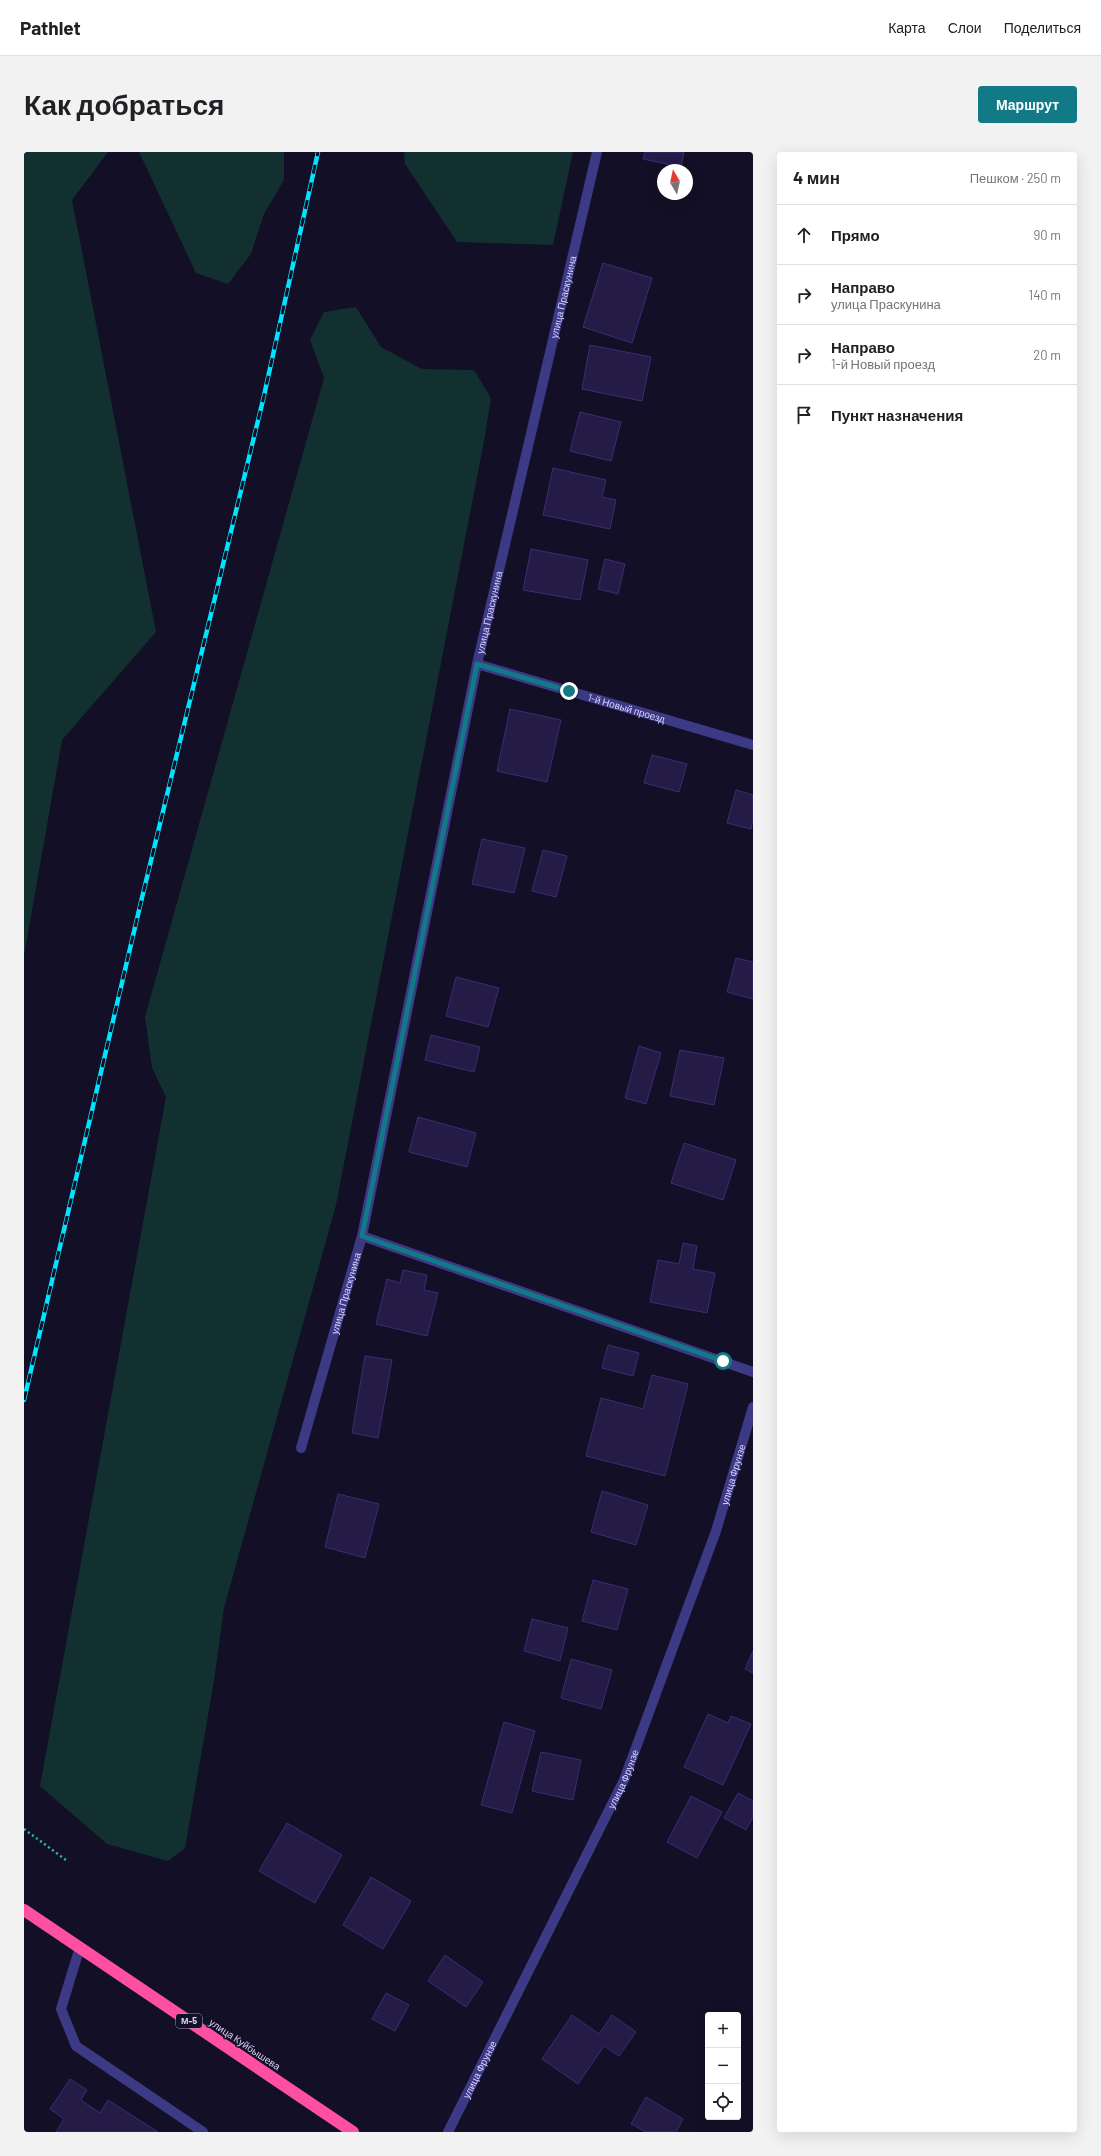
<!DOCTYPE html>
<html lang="ru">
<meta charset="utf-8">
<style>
body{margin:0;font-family:Barlow,sans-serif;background:#f2f2f2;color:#202124}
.controls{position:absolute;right:12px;bottom:12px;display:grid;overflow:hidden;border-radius:4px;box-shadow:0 4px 16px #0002}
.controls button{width:36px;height:36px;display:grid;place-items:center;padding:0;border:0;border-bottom:1px solid #e0e0e0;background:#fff;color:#202124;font:20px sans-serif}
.compass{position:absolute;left:633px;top:12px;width:36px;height:36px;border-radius:50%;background:#fff;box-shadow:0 4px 16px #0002;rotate:351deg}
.stop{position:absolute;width:12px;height:12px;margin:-9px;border:3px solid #127987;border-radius:50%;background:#fff}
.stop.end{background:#127987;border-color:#fff;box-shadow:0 1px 4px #0008}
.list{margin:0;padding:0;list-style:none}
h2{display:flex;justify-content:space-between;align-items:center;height:52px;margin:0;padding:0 16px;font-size:17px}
h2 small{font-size:13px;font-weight:400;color:#757577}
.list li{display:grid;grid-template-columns:26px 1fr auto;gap:12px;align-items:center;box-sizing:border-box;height:60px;padding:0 16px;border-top:1px solid #e0e0e0}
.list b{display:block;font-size:15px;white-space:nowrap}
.list p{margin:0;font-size:13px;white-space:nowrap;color:#757577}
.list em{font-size:13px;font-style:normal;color:#757577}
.icon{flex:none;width:22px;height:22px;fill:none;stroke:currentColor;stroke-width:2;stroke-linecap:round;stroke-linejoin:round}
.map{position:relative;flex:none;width:729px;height:1980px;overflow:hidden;border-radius:4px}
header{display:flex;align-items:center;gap:24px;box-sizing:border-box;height:56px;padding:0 20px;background:#fff;border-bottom:1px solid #e0e0e0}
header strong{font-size:19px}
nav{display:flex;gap:22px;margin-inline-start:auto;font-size:14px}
.intro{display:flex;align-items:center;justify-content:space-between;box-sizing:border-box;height:96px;padding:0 24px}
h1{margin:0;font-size:28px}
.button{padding:10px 18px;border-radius:4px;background:#127987;color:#fff;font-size:14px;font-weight:700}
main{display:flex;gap:24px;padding:0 24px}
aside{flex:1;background:#fff;border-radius:4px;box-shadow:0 4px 16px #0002}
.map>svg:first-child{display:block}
.green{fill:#12302f}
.building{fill:#241b47;stroke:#3b2d73}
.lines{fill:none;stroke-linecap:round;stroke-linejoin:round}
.path{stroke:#2fb8b0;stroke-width:2.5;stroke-dasharray:2 3;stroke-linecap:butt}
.minor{stroke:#3d3a85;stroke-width:10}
.highway{stroke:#ff4fa3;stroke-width:12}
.rail-casing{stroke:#00e5ff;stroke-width:4.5}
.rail{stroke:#130f26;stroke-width:3;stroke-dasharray:9;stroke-linecap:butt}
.route{stroke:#127987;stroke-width:5}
.labels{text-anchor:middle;stroke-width:3;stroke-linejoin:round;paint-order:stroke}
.shield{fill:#130f26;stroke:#9e99be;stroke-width:1}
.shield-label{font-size:9px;font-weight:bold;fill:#d9d4ff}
.street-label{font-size:10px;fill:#d9d4ff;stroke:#130f26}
</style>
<header>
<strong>Pathlet</strong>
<nav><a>Карта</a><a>Слои</a><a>Поделиться</a></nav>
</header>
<div class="intro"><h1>Как добраться</h1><a class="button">Маршрут</a></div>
<main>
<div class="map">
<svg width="729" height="1980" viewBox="0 0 729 1980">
<rect width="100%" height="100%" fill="#130f26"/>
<path class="green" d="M0,0H84L48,48L132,480L38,588L0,804Z
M115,0H260V28L240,62L227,102L204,132L172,121Z
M380,0H549L529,93L433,90L381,12Z
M332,155L357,195L398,217L450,218L467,246L461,284L312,1053L200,1456L190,1529L161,1696L144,1709L83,1692L16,1634L142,945L128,916L121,865L300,226L286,188L300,160Z"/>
<path class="building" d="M621,0H660L657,15L619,7Z
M579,111L628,126L608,191L559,175Z
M566,193L627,205L618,249L558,237Z
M556,260L597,270L587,309L546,299Z
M529,316L582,328L578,345L592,348L586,377L519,363Z
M507,397L564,408L556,448L499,438Z
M581,407L601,412L594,442L574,437Z
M486,557L537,568L523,630L473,619Z
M628,603L663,612L655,640L620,631Z
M712,638L729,643V668L727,677L703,671Z
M458,687L501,696L490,741L448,732Z
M519,698L543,704L532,745L508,739Z
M712,806L729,810V847L703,840Z
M432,825L475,836L464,875L422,864Z
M407,883L456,895L450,920L401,908Z
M615,894L637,901L622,952L601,946Z
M656,898L700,906L690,953L646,944Z
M394,965L452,981L443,1015L385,1000Z
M660,991L712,1008L699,1048L647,1031Z
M659,1091L673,1094L669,1117L691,1121L683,1161L626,1150L634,1108L655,1112Z
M379,1118L403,1123L400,1138L414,1141L403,1184L352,1172L363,1127L376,1131Z
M584,1193L615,1201L609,1224L578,1216Z
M341,1204L368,1208L354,1286L328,1281Z
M628,1223L664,1232L641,1324L562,1304L577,1246L619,1257Z
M578,1339L624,1353L612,1393L567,1380Z
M314,1342L355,1352L341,1406L301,1395Z
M569,1428L604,1437L593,1478L558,1469Z
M508,1467L544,1476L536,1509L500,1499Z
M729,1499V1521L721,1517Z
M547,1507L588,1518L577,1557L537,1546Z
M684,1562L704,1571L707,1564L727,1572L699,1633L660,1615Z
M480,1570L511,1579L488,1661L457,1653Z
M517,1600L557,1608L549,1648L508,1639Z
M714,1641L729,1649V1665L722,1678L700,1666Z
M667,1644L698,1660L673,1706L643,1690Z
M263,1671L318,1703L291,1751L235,1719Z
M347,1725L387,1749L359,1797L319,1773Z
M421,1803L459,1830L442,1855L404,1829Z
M362,1841L385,1853L371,1879L348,1867Z
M548,1863L575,1882L588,1863L612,1880L595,1904L580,1894L554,1932L518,1907Z
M46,1927L63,1938L57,1948L76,1961L84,1948L134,1980H32L40,1967L26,1957Z
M622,1945L659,1967L652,1980H622L607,1972Z"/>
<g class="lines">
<path class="path" d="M0,1677L42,1708"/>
<g class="minor">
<path id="s1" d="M453,512L729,593"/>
<path d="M338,1084L729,1220"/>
<path id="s2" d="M277,1296L338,1084L453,512L573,0"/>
<path d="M56,1795L37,1857L52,1894L179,1980"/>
<path id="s3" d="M424,1980L600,1628L692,1379L729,1255"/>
</g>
<path class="highway" d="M0,1758L329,1980"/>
<defs>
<path id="rail" d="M0,1248L116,754L239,248L294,0"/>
</defs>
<use href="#rail" class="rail-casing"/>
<use href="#rail" class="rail"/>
</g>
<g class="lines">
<path class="route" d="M545,539L453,512L338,1084L699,1209"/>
</g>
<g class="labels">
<rect class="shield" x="152" y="1862" width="26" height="14" rx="3"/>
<g class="shield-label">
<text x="165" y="1872">М-5</text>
</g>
<g class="street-label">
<text dy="4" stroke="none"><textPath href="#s2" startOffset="1181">улица Праскунина</textPath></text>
<text dy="4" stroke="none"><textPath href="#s2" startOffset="857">улица Праскунина</textPath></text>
<text dy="4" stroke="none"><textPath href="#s1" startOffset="156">1-й Новый проезд</textPath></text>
<text dy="4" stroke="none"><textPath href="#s2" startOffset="161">улица Праскунина</textPath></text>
<text dy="4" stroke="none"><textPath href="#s3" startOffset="718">улица Фрунзе</textPath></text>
<text dy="4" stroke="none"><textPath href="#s3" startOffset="394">улица Фрунзе</textPath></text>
<text transform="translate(221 1892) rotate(34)" y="4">улица Куйбышева</text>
<text dy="4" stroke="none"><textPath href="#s3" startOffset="70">улица Фрунзе</textPath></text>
</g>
</g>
</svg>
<div class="controls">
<button>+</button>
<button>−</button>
<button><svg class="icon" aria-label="locate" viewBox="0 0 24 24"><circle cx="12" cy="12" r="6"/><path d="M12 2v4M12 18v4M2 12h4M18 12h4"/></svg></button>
</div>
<svg class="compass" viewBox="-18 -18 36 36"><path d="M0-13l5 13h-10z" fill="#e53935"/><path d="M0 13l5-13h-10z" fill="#757577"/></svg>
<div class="stop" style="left:699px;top:1209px"></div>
<div class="stop end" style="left:545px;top:539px"></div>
</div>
<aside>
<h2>4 мин<small>Пешком · 250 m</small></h2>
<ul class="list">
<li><svg class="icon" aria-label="ahead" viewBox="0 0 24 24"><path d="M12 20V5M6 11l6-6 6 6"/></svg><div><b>Прямо</b></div><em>90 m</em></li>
<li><svg class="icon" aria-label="right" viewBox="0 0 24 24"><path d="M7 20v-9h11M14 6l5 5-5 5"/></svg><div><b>Направо</b><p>улица Праскунина</p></div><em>140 m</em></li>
<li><svg class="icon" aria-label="right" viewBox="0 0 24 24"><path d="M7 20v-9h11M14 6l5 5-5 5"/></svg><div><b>Направо</b><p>1-й Новый проезд</p></div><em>20 m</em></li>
<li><svg class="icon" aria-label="arrive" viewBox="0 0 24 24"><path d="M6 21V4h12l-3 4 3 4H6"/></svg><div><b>Пункт назначения</b></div></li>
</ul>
</aside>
</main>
